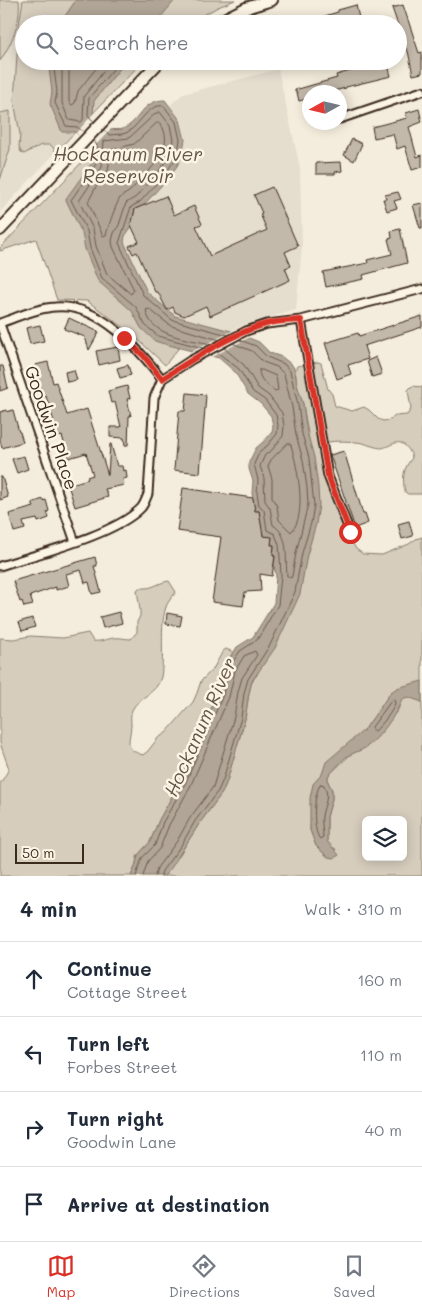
<!DOCTYPE html>
<meta charset="utf-8">
<style>
body{margin:0;font-family:Mali,sans-serif;background:#f2f2f3;color:#1f2937}
.controls{position:absolute;right:15px;bottom:15px;display:grid;overflow:hidden;border-radius:8px;box-shadow:0 2px 12px #0003}
.controls button{width:45px;height:45px;display:grid;place-items:center;padding:0;border:0;border-bottom:1px solid #e0e1e3;background:#fff;color:#1f2937;font:25px sans-serif}
.compass{position:absolute;left:302px;top:85px;width:45px;height:45px;border-radius:50%;background:#fff;box-shadow:0 2px 12px #0003;rotate:262deg}
.scale{position:absolute;left:15px;bottom:12px;width:69px;box-sizing:border-box;padding-left:5px;border:2px solid #3b2a1e;border-top:0;font-size:14px;line-height:18px;white-space:nowrap;color:#3b2a1e;-webkit-text-stroke:4px #fcf5e5;paint-order:stroke}
.stop{position:absolute;width:15px;height:15px;margin:-11px;border:4px solid #d93025;border-radius:50%;background:#fff}
.stop.end{background:#d93025;border-color:#fff;box-shadow:0 1px 5px #0008}
.list{margin:0;padding:0;list-style:none}
h2{display:flex;justify-content:space-between;align-items:center;height:65px;margin:0;padding:0 20px;font-size:21px}
h2 small{font-size:16px;font-weight:400;color:#747a83}
.list li{display:grid;grid-template-columns:32px 1fr auto;gap:15px;align-items:center;box-sizing:border-box;height:75px;padding:0 20px;border-top:1px solid #e0e1e3}
.list b{display:block;font-size:19px;white-space:nowrap}
.list p{margin:0;font-size:16px;white-space:nowrap;color:#747a83}
.list em{font-size:16px;font-style:normal;color:#747a83}
.icon{flex:none;width:28px;height:28px;fill:none;stroke:currentColor;stroke-width:2;stroke-linecap:round;stroke-linejoin:round}
.map{position:relative;flex:none;width:422px;height:876px;overflow:hidden}
.search{position:absolute;background:#fff;box-shadow:0 2px 12px #0003;left:15px;right:15px;top:15px;height:55px;display:flex;align-items:center;gap:12px;box-sizing:border-box;padding:0 18px;border-radius:28px;color:#747a83;font-size:19px}
.sheet{height:365px;background:#fff}
nav{display:flex;justify-content:space-around;align-items:center;box-sizing:border-box;height:70px;border-top:1px solid #e0e1e3;background:#fff;font-size:14px;color:#747a83}
nav a{display:grid;justify-items:center;gap:2px}
nav .on{color:#d93025}
.map>svg:first-child{display:block}
.built{fill:#e5ddce}
.green{fill:#d6cdbd;stroke:#887c6e;fill-rule:evenodd}
.water{fill:#b0a596;stroke:#817466}
.pier{fill:#f4eddd}
.lines{fill:none;stroke-linecap:round;stroke-linejoin:round}
.shore{stroke:#6a5b4e;stroke-width:1}
.building{fill:#c3b9aa;stroke:#3b2a1e}
.minor-casing{stroke:#3b2a1e;stroke-width:11}
.secondary-casing{stroke:#3b2a1e;stroke-width:14}
.minor{stroke:#fcf5e5;stroke-width:7}
.secondary{stroke:#fcf5e5;stroke-width:10}
.route{stroke:#d93025;stroke-width:6}
.labels{text-anchor:middle;stroke-width:5;stroke-linejoin:round;paint-order:stroke}
.street-label{font-size:18px;fill:#3b2a1e;stroke:#fcf5e5}
.water-label{font-size:19px;font-style:italic;fill:#645548;stroke:#fcf5e5}
</style>
<div class="map">
<svg width="422" height="876" viewBox="0 0 422 876">
<rect width="100%" height="100%" fill="#f4eddd"/>
<filter id="ink" filterUnits="userSpaceOnUse"><feTurbulence type="fractalNoise" baseFrequency=".02" numOctaves="2"/><feDisplacementMap in="SourceGraphic" scale="10" xChannelSelector="R" yChannelSelector="G"/><feConvolveMatrix kernelMatrix="1 2 1 2 8 2 1 2 1" color-interpolation-filters="sRGB"/></filter>
<g filter="url(#ink)">
<path class="built" d="M0,0H42L24,24V61L34,125L56,152L0,212Z
M278,69L300,168L302,246L296,310L243,325L231,331L175,316L147,292L123,242L125,236L132,227L130,223L135,209L143,206L181,158L185,140L180,120L170,105L183,94Z"/>
<path class="green" d="M0,0H19C21,23 12,43 0,61Z
M23,0H235L216,8L188,24H24V61H143L56,152L51,145H41L24,154L21,152L19,147L20,134L14,101L19,25Z
M10,111V149L0,180V113Z
M102,141L110,260L190,334L165,365L129,331L87,301L57,300L36,239L0,251V248Z
M318,362L321,363L328,389L332,394L335,406L352,411L364,407L369,410L378,419L383,421L390,420L395,416L407,415L411,409L408,390L412,386L422,387V494H408L405,492C402,478 403,469 412,458C411,452 407,446 401,443C395,441 388,447 382,448C376,448 369,445 363,443C350,441 336,440 324,443L328,482L339,519L356,549L363,554L382,555L409,544L416,539L422,537V876H164L171,868L199,824L222,793L227,781L245,719L249,693L252,681L257,675L274,628L309,440L303,404L297,385L295,370L297,366ZM391,692L402,699L398,710L366,747L351,754L328,776V782L332,790V799L327,817V841L330,846L336,849L328,857L316,846L310,830L313,785L365,729ZM366,820H403V857H366Z
M169,581L176,592C174,595 171,598 169,601C158,617 165,656 161,677C157,694 139,696 132,710C130,714 131,721 131,725C130,742 123,749 143,755L148,751L158,738L166,733L193,702L197,693L201,681L213,669L223,651L226,649L233,652L225,666L218,693L180,782L159,820L150,842L138,855L135,867L131,876H0V784L9,769L0,743V638L13,639L31,636L63,638L88,633L93,641C102,642 106,639 114,638C119,637 125,639 131,639L137,632V622L140,616V610L137,590L139,588C155,589 156,583 169,581Z"/>
<path class="water" d="M76,0H175L160,18L152,24H62L65,16Z
M51,61H126L94,101L93,114L110,130C114,129 119,130 122,129C140,123 141,100 165,100L180,120L185,140L181,158L177,166L168,178L143,206L135,209L132,222L130,223L132,226L125,236L124,242L147,292L175,316L231,331L259,342L270,353L282,357L292,365L295,370L297,385L303,404L307,432L314,457L318,487L319,505L316,524L307,555L300,594L275,648L252,681L249,693L245,719L227,781L222,793L199,824L171,868L164,876H131L135,867L138,855L150,842L159,820L180,782L218,693L225,666L237,647L253,637L274,603L276,576L274,566L275,557L273,556L274,546C260,540 261,524 259,511H255L252,493L253,481L249,469V462L256,448L263,442L272,432L273,426L271,416L261,404L248,394L235,372L219,358L161,343L155,341L141,328L132,311L98,281L85,249L82,233L66,200L67,197L92,163V146L75,132H62L50,104L52,92L49,68Z
M422,681V702L408,697L402,699C396,715 380,738 365,748C358,752 351,753 344,759C339,764 334,770 328,776V782L332,790V799L327,817V841L339,855L334,858L328,857L316,846L310,830V798L313,784L322,774L326,762L365,729L391,692L397,688Z"/>
<path class="pier" d="M94,113L111,129L92,149L76,133Z
M232,331L250,337L210,358L189,353Z"/>
<g class="lines">
<path class="shore" d="M55,61L54,69L57,92L55,103L66,126L77,127L84,132
M62,61V103L69,120L81,122L83,120L84,96L112,61
M69,61V102L72,105L75,103L78,91L102,61
M160,112L170,125L173,140L170,155L159,171L136,197L126,203L119,225L114,233L112,241L113,247L134,290L131,294L107,274L96,246L93,229L79,201L102,167L104,141L129,138L155,114Z
M94,122L88,115L89,98L120,61
M157,123H160C178,148 147,172 132,189C129,193 124,194 120,198C116,204 108,227 106,235L103,236L88,202L97,185L108,171L111,150L134,144Z
M103,130L110,135C114,134 121,135 126,133C139,127 148,103 164,106L176,122L180,140L177,157L164,175L140,202L131,207L119,243L143,295L172,320L228,335
M94,140L97,146L96,164L71,200L87,231L90,248L102,278L136,307L145,325L158,336L203,348
M211,344C190,339 150,337 146,310L149,309L171,326L220,340
M224,348L244,365L258,388L269,396L282,413L284,426L283,436L272,450L265,455L260,466L264,478L265,501L270,508L273,525C290,535 285,558 287,576L291,578L292,576L296,553L308,504L307,488L303,460L296,435L292,407L284,374L277,367L263,362L252,351L232,343
M259,370H262L276,376L278,390L275,391C268,385 259,381 259,370Z
M288,443L291,445C297,466 308,515 291,532L279,520L277,506L272,498V479L268,466L271,460Z
M394,700L395,703C392,713 383,723 375,731L373,730L372,727L391,701Z
M321,784L324,785C330,797 324,804 322,816C321,822 323,830 323,837L320,839C312,830 313,792 321,784Z
M136,876L142,858L155,845L163,822L185,784L223,695L229,668L240,651L257,640L278,605L281,576L280,557L279,545L275,534L267,530L264,510L259,505L257,493L258,480L254,464L260,451L267,446L277,434L278,425L276,415L265,400L253,392L239,369L217,352
M143,876L148,861L160,848L169,825L190,787L229,697L235,671L244,656L255,651L257,655L242,678L238,692L234,717L213,787L190,818L177,841L157,868L155,876
M161,876L162,871L182,844L195,821L218,791L223,780L241,718L244,693L248,679L270,645L295,592L302,553L311,523L314,505L309,458L302,434L298,405L290,371L284,364L267,357L256,346L240,340"/>
</g>
<path class="building" d="M356,5L359,18L338,24H305V22L338,12V10Z
M403,5L419,53L422,52V73L413,75L408,51H407L392,8Z
M372,63L374,69L388,65L391,76L346,87V88L329,92H310V98L299,101L297,92H295V90L337,78L336,75L354,70L353,67Z
M419,109L422,122L409,127L417,157L422,155V167L412,170L405,146L397,149L393,134L374,138L372,127L407,118L406,113Z
M352,139L362,144L354,161L344,155Z
M341,162L342,171L335,172V174H316V163Z
M272,187L298,246L285,252L291,266L285,268L290,280L210,316L206,306L184,316L175,312L173,307L167,310L158,292H155L137,252L133,254L129,246L139,242L130,223L132,222L135,209L166,196L174,215L194,206L202,224L196,226L210,256L267,230L260,214L262,213L254,195Z
M398,192L401,199L394,201L397,208L387,211L383,199H386L385,195Z
M422,203V228H420L413,205Z
M400,229L407,263L363,275L364,279L326,287L323,272L368,263L367,260L392,254L388,239L392,238L391,231Z
M422,316V327L364,346L368,359L348,365L351,374L337,379L325,343L358,333L359,336Z
M69,318L99,332L89,350L85,337L64,329Z
M40,325L44,341L30,344L26,328Z
M118,347L120,360L99,365L96,351Z
M376,357L382,374L372,377L367,361Z
M48,362L53,383L56,382L67,415L87,409L108,475L110,444H111L117,466H122L123,471L126,470L127,478L123,479L124,485L105,489L108,497L75,507L68,485L88,479L87,477L93,475L86,453L69,458L62,436L55,438L51,426L55,425L46,396L42,398L35,365Z
M128,365L131,375L120,378L117,368Z
M0,366H3L8,388L0,391Z
M74,370L77,380L67,382L65,372Z
M127,386L130,398L127,399L131,416H129L128,445H125L124,438L110,437V427H121L115,402L111,403L108,391Z
M187,393L206,395L200,473L174,470L179,411H185Z
M7,410V412L13,410L19,432H20L23,442L2,448L0,440V412Z
M344,451L363,514H365L368,523L355,528L330,455Z
M24,456L28,469L17,473L12,459Z
M0,477H2L8,497L0,500Z
M183,488L253,498L255,511H259L263,536L272,537L271,545H274L273,556H275L272,576L260,574L261,591L245,592L243,606L212,602L221,537L177,531Z
M43,499V501L46,500L49,511L47,512L49,518L38,522L37,519L23,522L25,529L14,532L9,514L34,507L32,503Z
M409,521L413,536L402,539L398,524Z
M95,557L97,566H94L101,592L92,594L89,582L85,583L81,570L66,574L69,586L56,590V587L30,596L33,605L24,607L22,601L20,602L13,581Z
M119,612L122,623L103,628L100,617Z
M167,613L182,616L180,626L166,624Z
M32,618L35,627L22,631L19,622Z"/>
<g class="lines">
<defs>
<path id="minor" d="M340,119L422,91
M301,320L328,476L350,532
M0,323C18,317 36,308 55,307C99,303 138,348 162,379
M0,324L75,542
M0,566C37,554 115,535 141,508C144,505 146,499 148,494L154,398L162,379L191,360L246,331L267,324L301,320L422,289"/>
<path id="secondary" d="M214,24L246,8L272,0
M0,230L160,61"/>
</defs>
<use href="#minor" class="minor-casing"/>
<use href="#secondary" class="secondary-casing"/>
<use href="#minor" class="minor"/>
<use href="#secondary" class="secondary"/>
</g>
</g>
<g class="lines" filter="url(#ink)">
<path class="route" d="M124,338L143,355L162,379C191,360 233,333 266,324C277,321 289,321 301,320L328,476L350,532"/>
</g>
<g class="labels">
<g class="street-label">
<text transform="translate(51 428) rotate(71)" y="6">Goodwin Place</text>
</g>
<g class="water-label">
<text x="128" y="161">Hockanum River<tspan x="128" dy="22">Reservoir</tspan></text>
<text transform="translate(200 727) rotate(-66)" y="7">Hockanum River</text>
</g>
</g>
</svg>
<div class="controls">
<button><svg class="icon" aria-label="layers" viewBox="0 0 24 24"><path d="M12 4l9 5-9 5-9-5zM3 14l9 5 9-5"/></svg></button>
</div>
<svg class="compass" viewBox="-18 -18 36 36"><path d="M0-13l5 13h-10z" fill="#e53935"/><path d="M0 13l5-13h-10z" fill="#747a83"/></svg>
<div class="scale">50 m</div>
<div class="stop" style="left:350px;top:532px"></div>
<div class="stop end" style="left:124px;top:338px"></div>
<div class="search"><svg class="icon" aria-label="search" viewBox="0 0 24 24"><circle cx="10" cy="10" r="6"/><path d="M15 15l6 6"/></svg>Search here</div>
</div>
<section class="sheet">
<h2>4 min<small>Walk · 310 m</small></h2>
<ul class="list">
<li><svg class="icon" aria-label="ahead" viewBox="0 0 24 24"><path d="M12 20V5M6 11l6-6 6 6"/></svg><div><b>Continue</b><p>Cottage Street</p></div><em>160 m</em></li>
<li><svg class="icon" aria-label="left" viewBox="0 0 24 24"><path d="M17 20v-9H6M10 6l-5 5 5 5"/></svg><div><b>Turn left</b><p>Forbes Street</p></div><em>110 m</em></li>
<li><svg class="icon" aria-label="right" viewBox="0 0 24 24"><path d="M7 20v-9h11M14 6l5 5-5 5"/></svg><div><b>Turn right</b><p>Goodwin Lane</p></div><em>40 m</em></li>
<li><svg class="icon" aria-label="arrive" viewBox="0 0 24 24"><path d="M6 21V4h12l-3 4 3 4H6"/></svg><div><b>Arrive at destination</b></div></li>
</ul>
</section>
<nav>
<a class="on"><svg class="icon" aria-label="map" viewBox="0 0 24 24"><path d="M3 6l6-2 6 2 6-2v14l-6 2-6-2-6 2zM9 4v14M15 6v14"/></svg>Map</a>
<a><svg class="icon" aria-label="directions" viewBox="0 0 24 24"><path d="M12 3l9 9-9 9-9-9zM9 14v-3h6M13 9l2 2-2 2"/></svg>Directions</a>
<a><svg class="icon" aria-label="saved" viewBox="0 0 24 24"><path d="M7 4h10v16l-5-4-5 4z"/></svg>Saved</a>
</nav>
